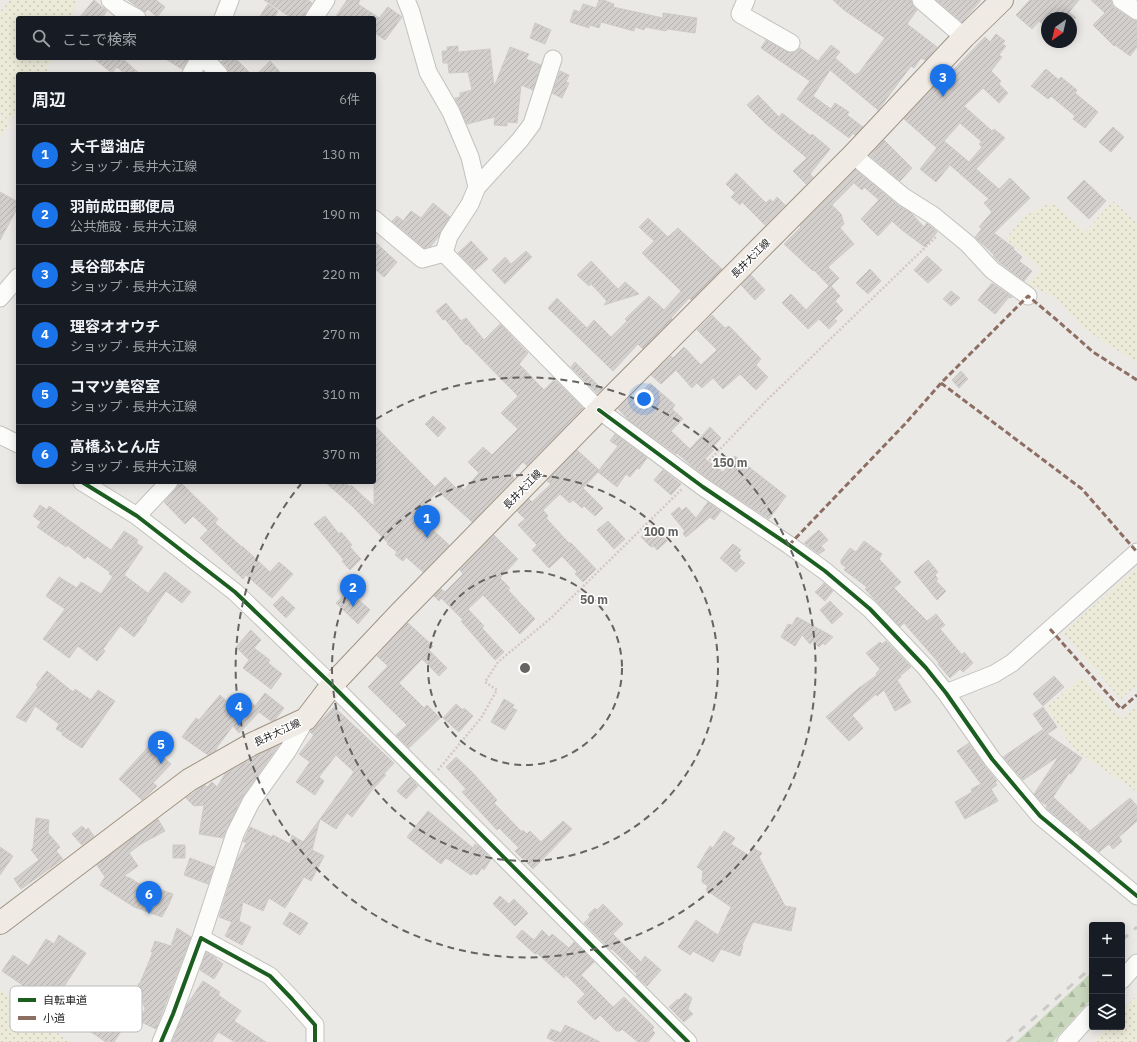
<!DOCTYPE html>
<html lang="ja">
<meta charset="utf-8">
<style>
body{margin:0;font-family:"IBM Plex Sans","Noto Sans JP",sans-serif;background:#20242c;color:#f1f3f6}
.controls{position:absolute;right:12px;bottom:12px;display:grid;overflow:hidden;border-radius:4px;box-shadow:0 2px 10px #0003}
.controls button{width:36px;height:36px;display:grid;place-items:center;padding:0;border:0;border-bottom:1px solid #363941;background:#171b24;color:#f1f3f6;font:20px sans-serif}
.compass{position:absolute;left:1041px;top:12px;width:36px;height:36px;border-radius:50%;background:#171b24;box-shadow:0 2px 10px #0003;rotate:214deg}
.you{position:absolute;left:644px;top:399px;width:14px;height:14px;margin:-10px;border:3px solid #fff;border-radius:50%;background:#1a73e8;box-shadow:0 0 0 6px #1a73e833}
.badge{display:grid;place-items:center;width:26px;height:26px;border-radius:50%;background:#1a73e8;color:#fff;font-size:13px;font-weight:700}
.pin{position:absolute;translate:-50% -33px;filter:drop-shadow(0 1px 2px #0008)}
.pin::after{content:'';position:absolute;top:21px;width:14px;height:12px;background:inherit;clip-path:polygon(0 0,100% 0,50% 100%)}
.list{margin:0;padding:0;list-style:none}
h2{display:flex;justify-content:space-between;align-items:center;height:52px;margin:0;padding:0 16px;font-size:17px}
h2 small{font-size:13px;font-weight:400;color:#9ea1a6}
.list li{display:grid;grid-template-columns:26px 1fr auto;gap:12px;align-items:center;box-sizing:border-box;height:60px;padding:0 16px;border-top:1px solid #363941}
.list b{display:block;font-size:15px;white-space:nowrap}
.list p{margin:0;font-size:13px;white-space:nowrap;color:#9ea1a6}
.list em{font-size:13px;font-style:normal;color:#9ea1a6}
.icon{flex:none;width:22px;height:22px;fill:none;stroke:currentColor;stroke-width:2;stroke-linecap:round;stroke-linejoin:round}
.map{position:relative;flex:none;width:1137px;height:1042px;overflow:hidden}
.search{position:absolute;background:#171b24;box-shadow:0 2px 10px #0003;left:16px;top:16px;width:360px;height:44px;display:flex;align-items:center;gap:10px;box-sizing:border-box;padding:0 14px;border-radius:4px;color:#9ea1a6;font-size:15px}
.panel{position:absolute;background:#171b24;box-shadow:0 2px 10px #0003;left:16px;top:72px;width:360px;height:412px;border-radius:4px}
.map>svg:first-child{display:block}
.farmland{fill:url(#farmland-dots)}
.forest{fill:url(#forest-firs)}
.building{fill:url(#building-hatch);stroke:#cecac7;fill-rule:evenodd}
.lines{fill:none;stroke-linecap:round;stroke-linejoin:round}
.minor-casing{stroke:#c2c1c0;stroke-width:19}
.major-casing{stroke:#a09484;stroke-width:24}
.path{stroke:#d5c7c6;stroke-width:2.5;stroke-dasharray:2 2;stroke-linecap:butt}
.minor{stroke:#fcfcfb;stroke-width:17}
.major{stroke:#f0eae4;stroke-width:22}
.rail{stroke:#cacac9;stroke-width:3;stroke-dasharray:8 8;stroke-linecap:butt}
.quiet{stroke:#8d6e63;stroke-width:3;stroke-dasharray:6 3;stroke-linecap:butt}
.cycleway-casing{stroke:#fff;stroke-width:6}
.cycleway{stroke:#1b5e20;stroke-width:4}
.ring{fill:none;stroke:#656463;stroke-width:2;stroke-dasharray:7 5}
.labels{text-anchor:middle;stroke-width:3;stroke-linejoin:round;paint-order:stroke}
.street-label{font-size:10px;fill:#1d1d1d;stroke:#fff}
.key{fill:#fff;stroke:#bbb;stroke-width:1}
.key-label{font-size:11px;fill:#1d1d1d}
.centre{fill:#656463;stroke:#fff;stroke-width:2}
.ring-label{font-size:12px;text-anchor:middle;font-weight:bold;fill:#656463;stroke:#fff;stroke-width:3;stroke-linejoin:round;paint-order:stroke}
</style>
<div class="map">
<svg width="1137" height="1042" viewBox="0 0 1137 1042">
<defs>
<pattern id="farmland-dots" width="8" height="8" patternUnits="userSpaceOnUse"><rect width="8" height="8" fill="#ecead9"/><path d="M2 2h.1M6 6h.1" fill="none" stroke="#cac8ba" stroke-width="1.8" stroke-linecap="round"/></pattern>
<pattern id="forest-firs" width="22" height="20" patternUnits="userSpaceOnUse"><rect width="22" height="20" fill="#c9d8bc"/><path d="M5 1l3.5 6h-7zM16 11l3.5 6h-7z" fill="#acb9a1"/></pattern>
<pattern id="building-hatch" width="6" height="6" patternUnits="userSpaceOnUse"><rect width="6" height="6" fill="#d2cfcd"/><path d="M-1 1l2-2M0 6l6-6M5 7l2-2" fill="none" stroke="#b4b1b0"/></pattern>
</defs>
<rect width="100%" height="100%" fill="#ebe9e6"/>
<path class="farmland" d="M10,0H78L70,18H18V58H52L46,74H18V112L10,122L0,113V12Z
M0,115L10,124L0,138Z
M1113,201L1137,223V363L1086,330L1057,299L1027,284L1041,269L1006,239L1023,217L1052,202L1085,232Z
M1137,567V685L1121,699L1063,633Z
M1082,677L1122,719L1137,706V792L1073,749L1047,707Z
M0,989L69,1042H0Z
M1137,995V1042H1092L1107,1027H1122V1011Z"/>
<path class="forest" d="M1092,972V998L1053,1042H1016Z"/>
<path class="building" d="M94,0L107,11L102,18H79Z
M128,0H156L165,7L157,17L148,9L145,12Z
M264,0H308L312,3L306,12L304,18H292Z
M347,0H360L358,4L379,18L388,7L402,17L385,40L374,32V18H335Z
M599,0H603L614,4L613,7L663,18V13L697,18L695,33L667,29L666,31L645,27L644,30L635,27L634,31L601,22L599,28L590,25L589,28L570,22L574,10L580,12L583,4L596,8Z
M833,0H911L912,4L917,10L907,24L937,47L925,60L921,58L914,68L911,66L878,110L830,70L813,96L831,109L835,103L849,112L847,115L863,127L855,135L853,133L849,138L797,99L810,81L761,48L766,40L791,53L796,52L800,48L818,61L831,45L840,52L835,58L855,75L857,73L858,74L885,38L844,10Z
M936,0H981L962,22Z
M1030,0H1079L1069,12L1076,18H1047V28L1039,21L1032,29L1016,15Z
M1091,0H1111L1112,5L1115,8L1131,19L1137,21V47L1130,56L1115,45L1114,46L1093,25L1105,13Z
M268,4L278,11L274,18H259Z
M535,23L551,30L545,44L530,38Z
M996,34L1005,41L1002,44L1006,46L999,55L1002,57L991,71L1001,81L999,84L1008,93L999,103L983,88L964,106L992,131L994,129L1005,138L976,169L999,189L1010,178L1030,198L994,233L1014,248L1013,249L1022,257L1019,261L1032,271L1024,281L999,262L993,256L994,255L975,237L982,229L979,227L992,212L984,203L989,199L950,165L936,182L920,169L937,148L904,119L951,69L953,70L985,37L990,42ZM960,123L982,142L979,144L982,147L969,162L944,141Z
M458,46V52L490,49L494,87L510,47L529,54L526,59L541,65L533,90L521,85L517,123L507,122V126L494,125L495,117L467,124L455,98L460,97V93L472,90L468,72L449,73L448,63H443L442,51H447V47Z
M93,58H124L123,59L140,74H125L117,67L112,73Z
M164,58H189L182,69Z
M225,58H235L251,74H229L227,67L221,62Z
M270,61L282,74H257Z
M1046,69L1059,80L1061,77L1077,90L1075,93L1098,112L1085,128L1073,119L1075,116L1051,96L1048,99L1031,86Z
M560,71L569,75L566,82L569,83L562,98L552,93Z
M758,95L779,117L782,113L811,136L812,134L830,149L810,174L813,177L806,184L793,171L807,158L766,124L747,105Z
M1113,127L1124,137L1111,152L1099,142Z
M884,140L912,168L900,181L870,156Z
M856,170L898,205L910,212L924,227L927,223L937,232L925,247L902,230L892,221L878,236L861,219L879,200L864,187L862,190L854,183L832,205L841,214L844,224L840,228L854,244L828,267L839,278L831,286L840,296L835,301L843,310L834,319L837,321L829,329L819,319L808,329L782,303L791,294L806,310L829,286L814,270L813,271L784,244L801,227L800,226Z
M736,173L766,203L770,199L773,202L777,197L785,205L765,225L742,202L740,205L731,197L735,193L726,184Z
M1084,180L1106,201L1089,219L1067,198Z
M0,192L18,202V207L0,240Z
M433,203L450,217L441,231L438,237L431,246L424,248L392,221L397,216L403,221L411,211L421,218Z
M648,218L668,237L678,228L722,269L691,300L689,298L671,318L672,319L643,349L638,344L613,371L548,308L557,298L587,328L594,320L611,337L627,321L625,319L649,296L664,310L681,291L642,253L654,241L639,227Z
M374,241L397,262L384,277L374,268Z
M471,241L488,259L475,270L458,253Z
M526,251L532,257L505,284L492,270L505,257L511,264Z
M927,256L942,270L928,283L914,270Z
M591,261L618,289L625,282L639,294L604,305L607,301L591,284L589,286L577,275Z
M870,269L881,281L868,294L856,283Z
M751,275L765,290L755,300L741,285Z
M992,283L1012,297L1011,298L1009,297L995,314L978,300Z
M951,291L960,298L951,306L943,299Z
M446,303L461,321L466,318L484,340L500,324L528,353L519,364L544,390L553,381H556L583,408L527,466L523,462L512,474L514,479L472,522L438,491L415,513L449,545L423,572L406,557L403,561L395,555L397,552L387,544L388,543L352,506L325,482H345L350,487L351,485L374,506V425L435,487L445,477L457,489L460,486L464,490L479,473L468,462L483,447L492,455L518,429L501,413L518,396L467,344L466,345L445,319L443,320L436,311Z
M712,315L725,328L729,326L761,359L756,365L768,377L756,390L740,374L723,389L713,378L702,388L697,383L692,388L676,370L661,384L651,375L671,356L673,358L684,347L701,365L717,350L697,330Z
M575,362L602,389L597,393L571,367Z
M961,371L968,379L959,388L952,380Z
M650,383L675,405L672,409L683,419L671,431L690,449L710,427L721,438L711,449L714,450L705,459L723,472L735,456L786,496L769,519L710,480L692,466L677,453L676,454L630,421L618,409L631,396L635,400Z
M433,416L446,428L438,437L425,424Z
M615,434L647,458L639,469L637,468L630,477L626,474L617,487L598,472L583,488L603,508L595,516L584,506L582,508L573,500L570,503L560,494L543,510L548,516L546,518L569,543H571L596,569L583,582L575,574L577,572L562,556L549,568L532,550L537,545L518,525L525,519L517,511L529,499L532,502L551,484L547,481L577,450L599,470L618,446L610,441Z
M663,470L681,484L671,495L654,480Z
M179,482H180L218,519L215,523L242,547V546L270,572L279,562L293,574L272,598L246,575L243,579L200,538L208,530L193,516L185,524L164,502L176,489Z
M708,502L721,511L714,520L710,517L686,537L683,534L685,531L671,514L679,507L682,511L686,507L696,518Z
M40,505L47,510L49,506L111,550L124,531L138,540L136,543L143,547L124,575L148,593L165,572L191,592L182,603L166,591L146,619L147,620L134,637L120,626L103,649L105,651L97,661L78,646L69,658L43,639L65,609L46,596L59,577L77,588L81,582L101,594L113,576L109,574L110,572L87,556L85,559L67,545L66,547L37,527L41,522L33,516Z
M325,516L339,534L341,532L352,545L350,547L361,559L350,570L342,561L344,560L314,524Z
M608,521L625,539L614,549L597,530Z
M654,527L667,541L657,550L654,546L651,547L641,537Z
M819,530L828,540L821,546L825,550L819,554L804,543Z
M494,535L518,559L500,578L510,588L508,590L535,619L520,634L483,595L468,609L484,626L482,628L504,652L495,660L461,621L463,620L441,598L439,601L434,596L441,589L445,592L463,574L460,570Z
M864,541L882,554L879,559L901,582L894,588L927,621L936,614L945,625L940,629L962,655L964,652L973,663L963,672L960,669L950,678L938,664L939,663L904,623L900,627L865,589L867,587L844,570L846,567L841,564V560L850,548L856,552Z
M733,544L741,550L738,553L741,556L739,558L745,563L736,572L720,558Z
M928,560L938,572L935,575L938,579L936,581L946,591L937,600L914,572Z
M824,583L833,591L825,601L815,592Z
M348,590L370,610L358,624L336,603Z
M282,596L295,608L286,618L273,605Z
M830,601L843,614L832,624L820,610Z
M797,617L828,634L833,637L825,645L823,643L819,647L813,641L810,644L802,635L795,646L781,637L788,624L792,625Z
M408,623L433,646L429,650L447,668L439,676L422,659L399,683L424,708L427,705L440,718L409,748L396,735L407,725L368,687L388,666L377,656Z
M251,630L261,640L254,648L270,660L268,663L282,674L271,689L243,668L249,660L236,647Z
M886,641L911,667L900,676L901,677L897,680L911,702L895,711L884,690L877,696L876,694L852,715L863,728L849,741L826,717L859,688L877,675L876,673L880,669L866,653L880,642L882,644Z
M47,671L73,692L75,689L91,700L98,690L115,701L82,748L62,735L63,733L56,729L59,724L35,706L26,722L16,717L38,687L36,685Z
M1054,676L1064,687L1043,706L1033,694Z
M265,693L284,708L275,720L271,721L259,712L239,733L233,726L217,747L216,750L208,755L182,737L196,718L199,720L220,695L237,711L246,698L255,706Z
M504,699L514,705L512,708L517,710L505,730L491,722Z
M456,704L463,710L464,708L473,716L459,732L443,718Z
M334,707L394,763L384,774L386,775L372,790L352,817L347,813L336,829L320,819L354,772L336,755L319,777L324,781L315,795L296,782L310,762L299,754L314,735L310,732Z
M1043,707L1057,727L1047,734L1082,758L1071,774L1069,773L1053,797L1090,831L1130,798L1137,806V821L1119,837L1122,841L1113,849L1109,844L1099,852L1081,837L1076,830L1075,832L1047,809L1046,807L1048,806L1040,801L1034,794L1059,756L1023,780L1003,757L1042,730L1046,733L1033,714Z
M969,743L984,765L997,781L995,782L997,785L991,789L998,801L965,819L955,802L972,792L971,789L981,784L957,751Z
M150,745L171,764L153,783L157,786L142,800L119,779Z
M279,745L243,796L226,830L223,838L199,834L204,805L194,806L186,798L205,785L207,787L212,782L217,787L225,774L258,755Z
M456,757L473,773L497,800L494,803L522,832L523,830L527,834L530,831L541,842L563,821L572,829L533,869L515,851L519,848L499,828L497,830L462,792L466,789L446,767Z
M410,777L418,786L406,799L397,791Z
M428,811L473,848L475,844L480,847L491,859L484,870L482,868L477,875L474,873L471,875L446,858L441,864L407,837Z
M36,818L49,820L48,833L60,847L56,851L63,859L21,889L14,879L39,860L31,850L33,848Z
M158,819L165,831L141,844L129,853L138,866L124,876L130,878L149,890L150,886L173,894L169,904L162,917L134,907L100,885L105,877L97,865Z
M320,819L312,850L324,856L311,881L304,877L285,908L269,898L263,911L243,902L239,921L251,927L242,945L225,936L232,922L219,917L236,862L247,842H243L250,827L272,837L273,835L290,844L292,835L303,842Z
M82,826L86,830L88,828L94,836L82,845L72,834Z
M724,831L735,838L731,844L748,855L753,848L762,853L759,857L785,906L796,908L791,931L753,922L742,945L743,946L740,956L721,949L713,962L693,951L690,955L678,947L696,920L718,935L731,907L706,890L708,886L702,882L703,871L697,867L710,846L713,848Z
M173,845H185V858H173Z
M0,847L13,856L0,875Z
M190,858L214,867L208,884L184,875Z
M500,896L509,904L514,899L528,913L515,926L493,904Z
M603,904L623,924L613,934L641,962L645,956L661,970L647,986L636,976L637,974L612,949L611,950L584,923L590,917L588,915L595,908L597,910Z
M290,912L308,923L300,935L283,924Z
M177,928L191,937L156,1029L139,1021L145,1009L138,984L140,983L153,952H151L155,941L171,946Z
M522,930L534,940L542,930L549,937L552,934L569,948L574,942L594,962L581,975L613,1007L624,997L654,1027L652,1030L655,1033L648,1042H638L622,1029L620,1031H616L600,1015L595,1020L577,1002L585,994L566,975L564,978L537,953L535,954L516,937Z
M59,935L86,953L63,988L74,996L62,1012L2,971L13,955L29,966L46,939L54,944Z
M206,952L216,958V959L223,964L214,979L200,970Z
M203,981L220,992L218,995L241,1011L234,1021L266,1042H235L218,1032L212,1042H172L186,1006Z
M685,993L692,998L688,1009L693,1014L684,1022L669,1007L678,999L679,1000Z
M99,1007L109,1013L105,1018L122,1030L114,1042H106L85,1028Z
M565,1025L576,1030L600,1042H556L547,1038L551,1029L561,1033Z"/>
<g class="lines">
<defs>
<path id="minor" d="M110,0L119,8L137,18
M406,0L411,12L428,72L451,112L470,157L477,187L470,204L449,236L444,253
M746,0L740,14L791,43
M921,0L964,37
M1121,0L1137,11
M223,18L230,0
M314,18L326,0
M204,58L219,74
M191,74L200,58
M853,155L904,197L934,216L968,244L992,270L1028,296
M477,187L520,140L532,124L553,59
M374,219L422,259L444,253L599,410L703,487L789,545L825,571L870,609L926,668L946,693L992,759L1040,816L1137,896
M0,298L18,277
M0,435L18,444
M82,482L137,516L235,592L332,685L688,1042
M137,516L169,482
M946,693L994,674L1012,663L1137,552
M201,938L270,976L292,999L315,1025V1042
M1122,980L1137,963
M161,1042L173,1014L201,938L235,834L251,802L288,750L306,719
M1066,1042L1092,1013"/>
<path id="major" d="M0,923L189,780L252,744L306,719L332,685L400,613L599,410L853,155L964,37L1002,0"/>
</defs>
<use href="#minor" class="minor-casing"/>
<use href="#major" class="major-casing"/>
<path class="path" d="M701,469L766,401L936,237
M438,770L481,718L497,690L485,682L498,662L551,618L682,489"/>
<use href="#minor" class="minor"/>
<use href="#major" class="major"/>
<path class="rail" d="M1122,940L1137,927
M1007,1042L1092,967"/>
<path class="quiet" d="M941,383L1082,489L1137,552
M789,545L905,424L941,383L1028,296L1058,321L1093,352L1137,380
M1050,629L1121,709L1137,695"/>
<defs>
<path id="cycleway" d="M599,410L703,487L789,545L825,571L870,609L926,668L946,693L992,759L1040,816L1137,896
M82,482L137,516L235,592L332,685L688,1042
M161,1042L173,1014L201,938L270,976L292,999L315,1025V1042"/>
</defs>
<use href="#cycleway" class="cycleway-casing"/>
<use href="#cycleway" class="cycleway"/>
</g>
<g class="ring">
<circle cx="525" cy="668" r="97"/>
<circle cx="525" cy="668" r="193"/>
<path d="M376 419A290 290 0 1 1 301 484"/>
</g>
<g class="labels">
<g class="street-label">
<text transform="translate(750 258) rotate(-45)" y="4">長井大江線</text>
<text transform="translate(522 489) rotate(-46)" y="4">長井大江線</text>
<text transform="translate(277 732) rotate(-25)" y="4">長井大江線</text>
</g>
</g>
<rect x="10" y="986" width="132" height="46" rx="6" class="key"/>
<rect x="18" y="998" width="18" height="4" fill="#1b5e20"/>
<rect x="18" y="1016" width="18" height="4" fill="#8d6e63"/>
<g class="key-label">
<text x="43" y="1004">自転車道</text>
<text x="43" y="1022">小道</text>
</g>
<circle cx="525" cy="668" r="6" class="centre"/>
<g class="ring-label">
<text x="730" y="467">150 m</text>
<text x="661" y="536">100 m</text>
<text x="594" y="604">50 m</text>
</g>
</svg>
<div class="controls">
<button>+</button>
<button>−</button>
<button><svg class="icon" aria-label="layers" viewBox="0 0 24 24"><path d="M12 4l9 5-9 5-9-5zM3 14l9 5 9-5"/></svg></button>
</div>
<svg class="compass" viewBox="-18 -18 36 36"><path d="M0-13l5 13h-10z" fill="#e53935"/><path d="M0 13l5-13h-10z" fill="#9ea1a6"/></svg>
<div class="you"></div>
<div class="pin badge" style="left:427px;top:538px">1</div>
<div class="pin badge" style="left:353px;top:607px">2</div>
<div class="pin badge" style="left:943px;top:97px">3</div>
<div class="pin badge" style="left:239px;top:726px">4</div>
<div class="pin badge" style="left:161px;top:764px">5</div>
<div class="pin badge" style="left:149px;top:914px">6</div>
<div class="search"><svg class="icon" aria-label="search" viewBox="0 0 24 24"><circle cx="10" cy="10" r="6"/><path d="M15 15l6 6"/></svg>ここで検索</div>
<section class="panel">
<h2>周辺<small>6件</small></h2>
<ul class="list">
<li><span class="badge">1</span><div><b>大千醤油店</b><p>ショップ · 長井大江線</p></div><em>130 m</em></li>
<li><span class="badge">2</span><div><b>羽前成田郵便局</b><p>公共施設 · 長井大江線</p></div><em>190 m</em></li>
<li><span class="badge">3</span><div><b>長谷部本店</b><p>ショップ · 長井大江線</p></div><em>220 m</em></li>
<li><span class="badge">4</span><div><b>理容オオウチ</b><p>ショップ · 長井大江線</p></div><em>270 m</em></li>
<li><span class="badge">5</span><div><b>コマツ美容室</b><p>ショップ · 長井大江線</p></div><em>310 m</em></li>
<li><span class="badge">6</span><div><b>高橋ふとん店</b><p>ショップ · 長井大江線</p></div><em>370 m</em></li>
</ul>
</section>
</div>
